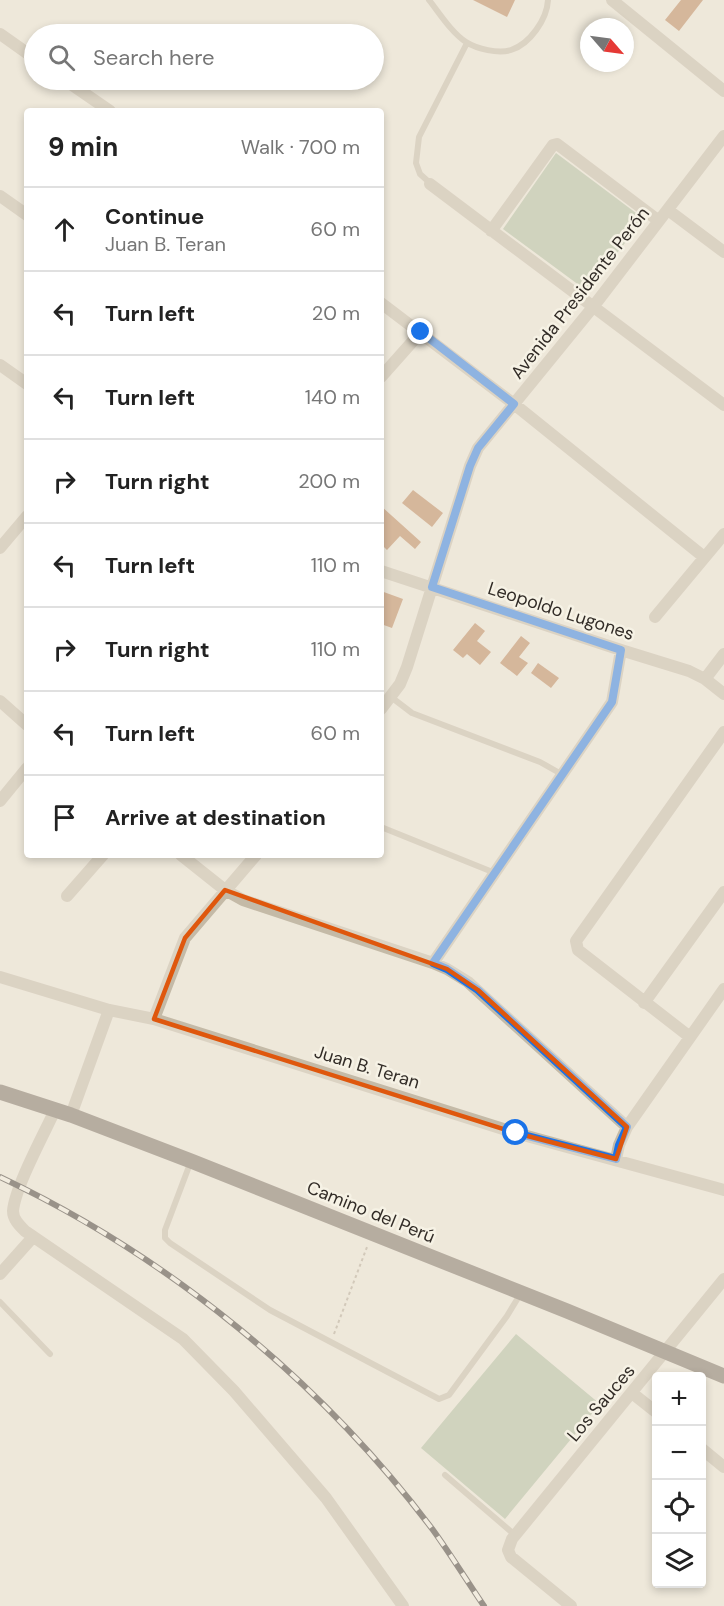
<!DOCTYPE html>
<meta charset="utf-8">
<style>
body{margin:0;font-family:"DM Sans",sans-serif;background:#f2f2f2;color:#222}
.controls{position:absolute;right:18px;bottom:18px;display:grid;overflow:hidden;border-radius:6px;box-shadow:0 3px 9px #0003}
.controls button{width:54px;height:54px;display:grid;place-items:center;padding:0;border:0;border-bottom:2px solid #e0e0e0;background:#fff;color:#222;font:30px sans-serif}
.compass{position:absolute;left:580px;top:18px;width:54px;height:54px;border-radius:50%;background:#fff;box-shadow:0 3px 9px #0003;rotate:118deg}
.stop{position:absolute;width:18px;height:18px;margin:-14px;border:4px solid #1a73e8;border-radius:50%;background:#fff}
.stop.end{background:#1a73e8;border-color:#fff;box-shadow:0 2px 6px #0008}
.list{margin:0;padding:0;list-style:none}
h2{display:flex;justify-content:space-between;align-items:center;height:78px;margin:0;padding:0 24px;font-size:26px}
h2 small{font-size:20px;font-weight:400;color:#767676}
.list li{display:grid;grid-template-columns:39px 1fr auto;gap:18px;align-items:center;box-sizing:border-box;height:84px;padding:0 24px;border-top:2px solid #e0e0e0}
.list b{display:block;font-size:22px;white-space:nowrap}
.list p{margin:0;font-size:20px;white-space:nowrap;color:#767676}
.list em{font-size:20px;font-style:normal;color:#767676}
.icon{flex:none;width:33px;height:33px;fill:none;stroke:currentColor;stroke-width:2;stroke-linecap:round;stroke-linejoin:round}
.map{position:relative;flex:none;width:724px;height:1606px;overflow:hidden}
.search{position:absolute;background:#fff;box-shadow:0 3px 9px #0003;left:24px;top:24px;width:360px;height:66px;display:flex;align-items:center;gap:15px;box-sizing:border-box;padding:0 21px;border-radius:33px;color:#767676;font-size:22px}
.panel{position:absolute;background:#fff;box-shadow:0 3px 9px #0003;left:24px;top:108px;width:360px;height:750px;border-radius:6px}
.map>svg:first-child{display:block}
.green{fill:#abbb9c}
.building{fill:#b77c4e}
.lines{fill:none;stroke-linecap:round;stroke-linejoin:round}
.path{stroke:#b0a592;stroke-width:2;stroke-dasharray:3 3;stroke-linecap:butt}
.lane{stroke:#c4baa7;stroke-width:6}
.street{stroke:#c4baa7;stroke-width:12}
.primary{stroke:#72675a;stroke-width:15}
.rail-casing{stroke:#322c27;stroke-width:6}
.rail{stroke:#f6f2e5;stroke-width:4;stroke-dasharray:11;stroke-linecap:butt}
.route{stroke:#1a73e8;stroke-width:8}
.marked{fill:none;stroke:#df570d;stroke-width:4.5;stroke-linejoin:round}
.labels{text-anchor:middle;stroke-width:5;stroke-linejoin:round;paint-order:stroke}
.street-label{font-size:18px;fill:#322c27;stroke:#f6f2e5}
</style>
<div class="map">
<svg width="724" height="1606" viewBox="0 0 724 1606">
<rect width="100%" height="100%" fill="#eee8da"/>
<path class="green" d="M556,153L644,219L587,291L503,229Z
M516,1334L600,1404L505,1519L421,1448Z"/>
<path class="building" d="M473,0H515L507,17Z
M681,0H703L679,31L665,20Z
M413,490L443,513L432,527L402,503Z
M381,506L421,542L415,549L400,536L387,550L381,544Z
M381,591L403,599L392,628L381,624Z
M475,623L485,631L477,641L491,652L480,665L467,654L463,658L453,650Z
M521,636L530,643L519,657L528,663L517,676L500,663Z
M538,663L559,678L551,688L531,673Z"/>
<g class="lines">
<path class="path" d="M334,1334L367,1247"/>
<path class="lane" d="M429,0C440,14 452,33 466,42C477,49 498,54 511,50C530,44 547,19 548,0
M430,183L420,174L416,163L419,137L467,43
M391,697L412,713L540,762L563,775
M381,827L495,873
M191,1161L165,1230V1238L170,1243L270,1310L439,1399L449,1395L507,1316L521,1293
M0,1302L50,1354
M445,1475L515,1535"/>
<path class="street" d="M612,0L724,91
M0,34L34,58
M65,80L110,111
M430,184L724,405
M0,196L27,215
M668,210L724,252
M491,231L553,145L557,144L659,221
M381,303L514,404L704,557
M0,365L27,384
M381,377L421,332
M0,548L27,516
M381,571L621,650L689,671L705,679L724,694
M655,617L724,534
M705,679L724,654
M0,701L27,725
M381,709L400,684L407,667L470,466L478,448L593,307L724,136
M0,801L27,768
M181,855L225,890L243,900L433,963L447,969L468,982L627,1127L619,1145L616,1159
M67,896L103,855
M433,963L612,702L621,650
M0,977L109,1010L154,1019L516,1133L724,1190
M644,1003L724,892
M154,1019L185,938L256,855
M690,1037L578,950L576,941L724,732
M55,1110C44,1134 15,1187 13,1211C13,1219 19,1225 25,1231L183,1339L234,1391L326,1498L403,1606
M71,1115L109,1010
M627,1127L724,989
M0,1274L33,1237
M632,1393L656,1412
M702,1449L724,1467
M571,1606L511,1557L508,1550L512,1539L724,1279"/>
<path class="primary" d="M0,1092L71,1115L191,1161L567,1311L724,1376"/>
<defs>
<path id="rail" d="M0,1177C169,1257 321,1381 433,1530C451,1555 467,1581 484,1606"/>
</defs>
<use href="#rail" class="rail-casing"/>
<use href="#rail" class="rail"/>
</g>
<g class="lines">
<path class="route" d="M421,332L514,404L478,448L470,466L432,587L621,650L612,702L433,963L447,969L478,990L627,1127L619,1145L616,1159L516,1133"/>
</g>
<path d="M0 0H724V1606H0ZM225,890L447,969L478,990L627,1127L616,1159L516,1133L154,1019L185,938Z" fill="#eee8da" fill-opacity=".55" fill-rule="evenodd"/>
<path class="marked" d="M225,890L447,969L478,990L627,1127L616,1159L516,1133L154,1019L185,938Z"/>
<g class="labels">
<g class="street-label">
<text transform="translate(580 293) rotate(-52)" y="6">Avenida Presidente Perón</text>
<text transform="translate(561 611) rotate(18)" y="6">Leopoldo Lugones</text>
<text transform="translate(367 1067) rotate(17)" y="6">Juan B. Teran</text>
<text transform="translate(371 1212) rotate(22)" y="6">Camino del Perú</text>
<text transform="translate(601 1403) rotate(-50)" y="6">Los Sauces</text>
</g>
</g>
</svg>
<div class="controls">
<button>+</button>
<button>−</button>
<button><svg class="icon" aria-label="locate" viewBox="0 0 24 24"><circle cx="12" cy="12" r="6"/><path d="M12 2v4M12 18v4M2 12h4M18 12h4"/></svg></button>
<button><svg class="icon" aria-label="layers" viewBox="0 0 24 24"><path d="M12 4l9 5-9 5-9-5zM3 14l9 5 9-5"/></svg></button>
</div>
<svg class="compass" viewBox="-18 -18 36 36"><path d="M0-13l5 13h-10z" fill="#e53935"/><path d="M0 13l5-13h-10z" fill="#767676"/></svg>
<div class="stop" style="left:516px;top:1133px"></div>
<div class="stop end" style="left:421px;top:332px"></div>
<div class="search"><svg class="icon" aria-label="search" viewBox="0 0 24 24"><circle cx="10" cy="10" r="6"/><path d="M15 15l6 6"/></svg>Search here</div>
<section class="panel">
<h2>9 min<small>Walk · 700 m</small></h2>
<ul class="list">
<li><svg class="icon" aria-label="ahead" viewBox="0 0 24 24"><path d="M12 20V5M6 11l6-6 6 6"/></svg><div><b>Continue</b><p>Juan B. Teran</p></div><em>60 m</em></li>
<li><svg class="icon" aria-label="left" viewBox="0 0 24 24"><path d="M17 20v-9H6M10 6l-5 5 5 5"/></svg><div><b>Turn left</b></div><em>20 m</em></li>
<li><svg class="icon" aria-label="left" viewBox="0 0 24 24"><path d="M17 20v-9H6M10 6l-5 5 5 5"/></svg><div><b>Turn left</b></div><em>140 m</em></li>
<li><svg class="icon" aria-label="right" viewBox="0 0 24 24"><path d="M7 20v-9h11M14 6l5 5-5 5"/></svg><div><b>Turn right</b></div><em>200 m</em></li>
<li><svg class="icon" aria-label="left" viewBox="0 0 24 24"><path d="M17 20v-9H6M10 6l-5 5 5 5"/></svg><div><b>Turn left</b></div><em>110 m</em></li>
<li><svg class="icon" aria-label="right" viewBox="0 0 24 24"><path d="M7 20v-9h11M14 6l5 5-5 5"/></svg><div><b>Turn right</b></div><em>110 m</em></li>
<li><svg class="icon" aria-label="left" viewBox="0 0 24 24"><path d="M17 20v-9H6M10 6l-5 5 5 5"/></svg><div><b>Turn left</b></div><em>60 m</em></li>
<li><svg class="icon" aria-label="arrive" viewBox="0 0 24 24"><path d="M6 21V4h12l-3 4 3 4H6"/></svg><div><b>Arrive at destination</b></div></li>
</ul>
</section>
</div>
